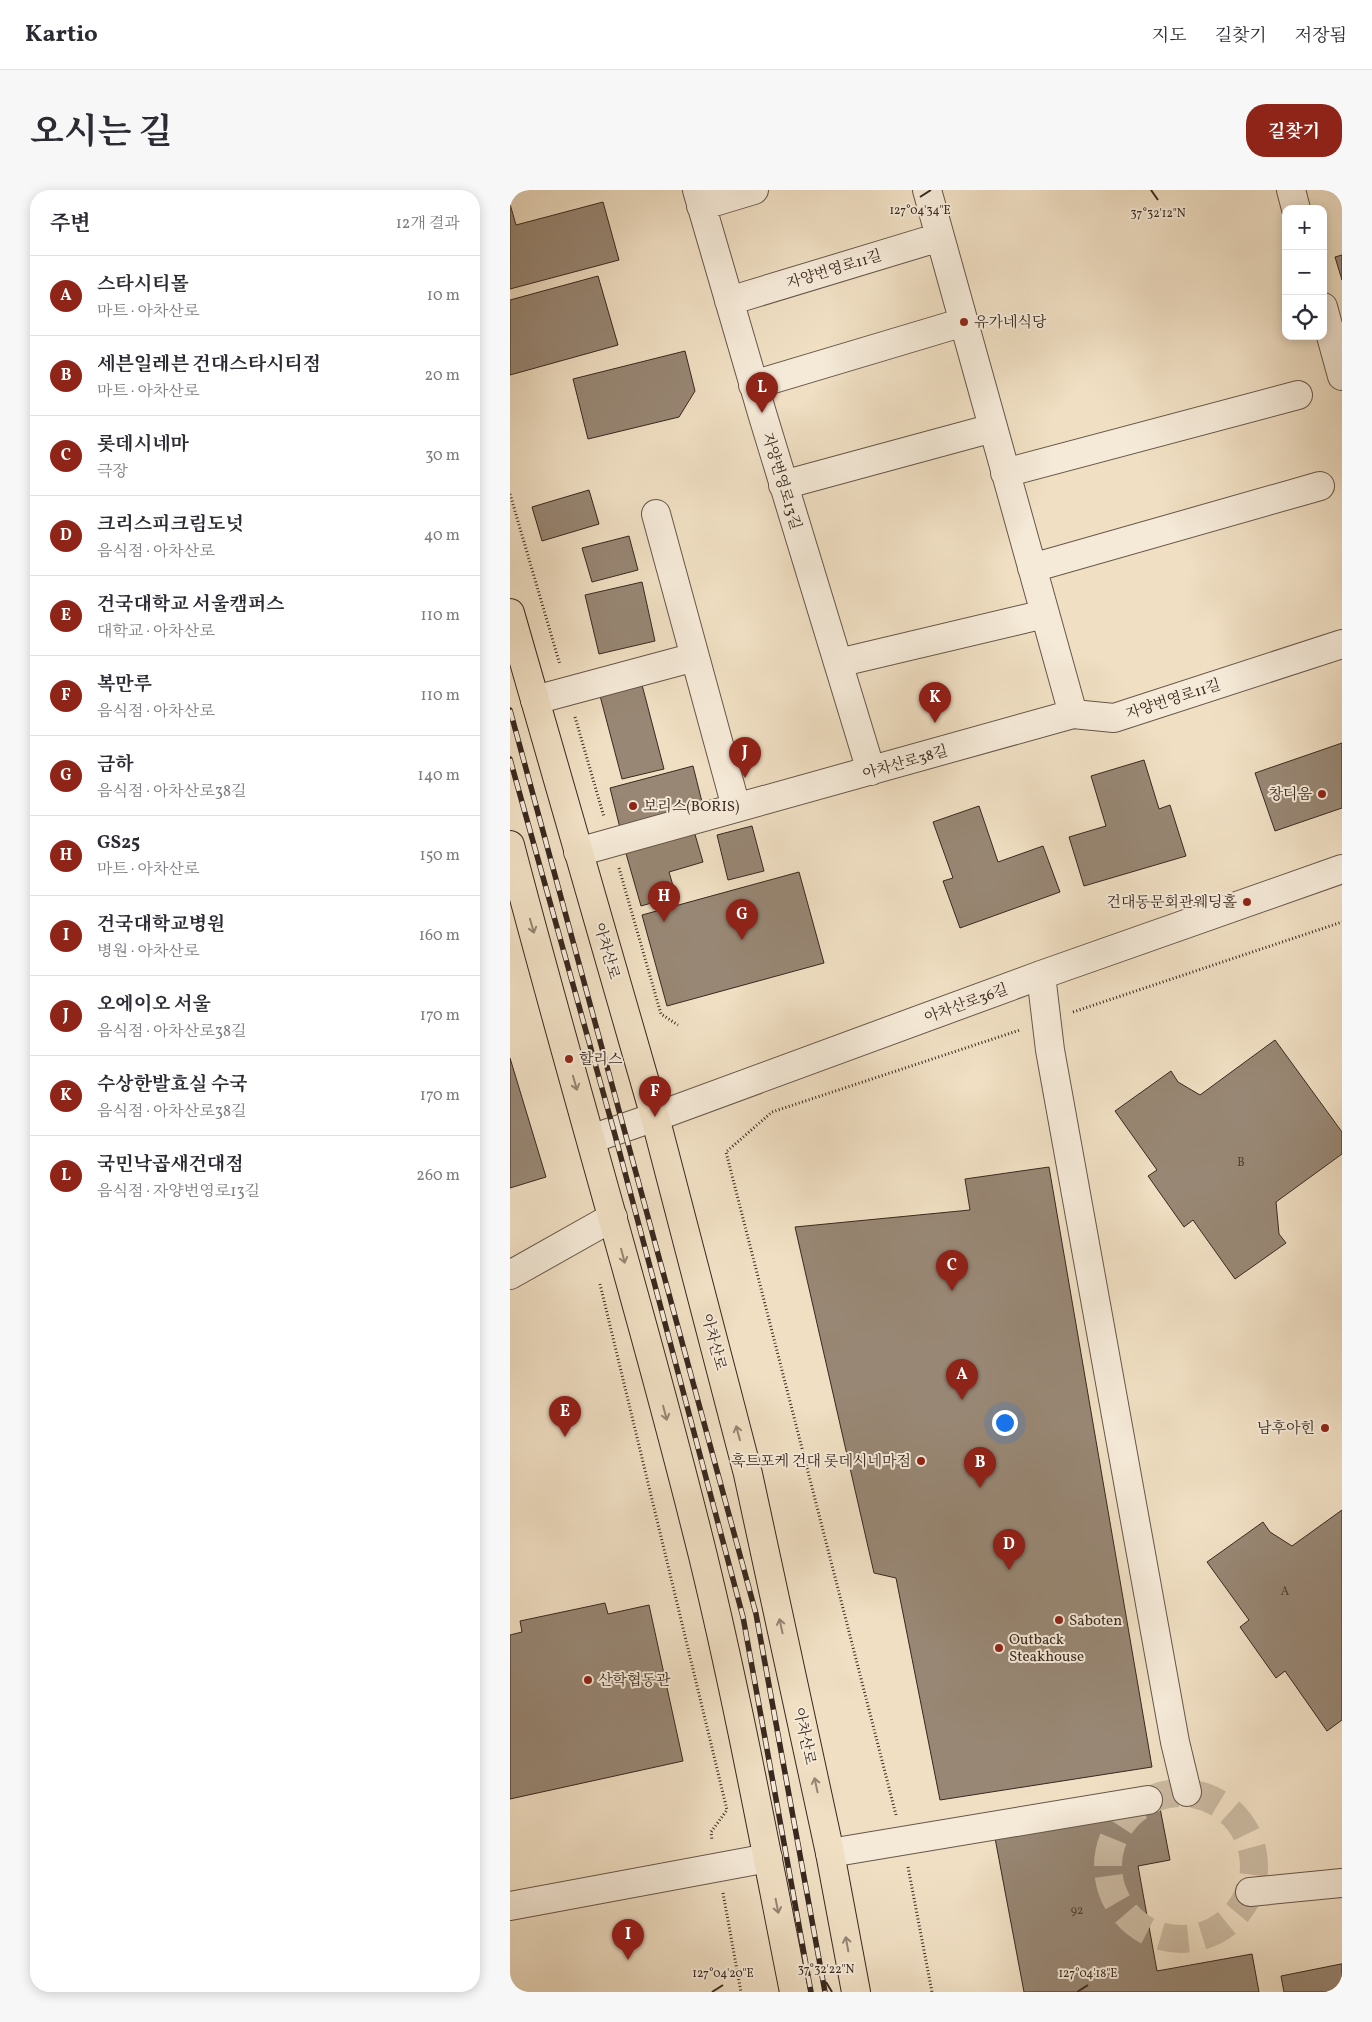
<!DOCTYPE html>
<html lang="ko">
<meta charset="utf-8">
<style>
body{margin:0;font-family:Vollkorn,"Noto Serif KR",serif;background:#f7f7f7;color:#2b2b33}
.controls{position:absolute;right:15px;top:15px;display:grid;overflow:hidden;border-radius:10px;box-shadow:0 2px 12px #0003}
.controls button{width:45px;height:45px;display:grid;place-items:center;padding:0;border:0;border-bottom:1px solid #e1e1e2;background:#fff;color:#2b2b33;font:25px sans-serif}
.you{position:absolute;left:494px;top:1232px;width:18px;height:18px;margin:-12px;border:4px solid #fff;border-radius:50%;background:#1a73e8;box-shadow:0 0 0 8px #1a73e833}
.badge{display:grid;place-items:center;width:32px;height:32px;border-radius:50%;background:#8f2418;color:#fff;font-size:16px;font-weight:700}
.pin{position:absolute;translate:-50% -41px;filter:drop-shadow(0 1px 2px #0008)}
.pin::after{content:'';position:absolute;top:26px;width:18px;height:15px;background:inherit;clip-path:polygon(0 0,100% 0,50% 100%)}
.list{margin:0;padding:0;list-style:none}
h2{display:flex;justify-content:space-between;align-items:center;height:65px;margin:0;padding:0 20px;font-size:21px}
h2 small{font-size:16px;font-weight:400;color:#7c7c81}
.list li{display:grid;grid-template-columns:32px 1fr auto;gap:15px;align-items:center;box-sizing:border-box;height:80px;padding:0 20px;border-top:1px solid #e1e1e2}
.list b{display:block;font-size:19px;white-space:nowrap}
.list p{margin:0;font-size:16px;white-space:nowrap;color:#7c7c81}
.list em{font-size:16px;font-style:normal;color:#7c7c81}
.icon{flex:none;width:28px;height:28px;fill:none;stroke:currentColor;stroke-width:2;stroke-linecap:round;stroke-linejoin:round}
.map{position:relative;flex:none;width:832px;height:1802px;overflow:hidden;border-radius:20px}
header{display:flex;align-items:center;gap:30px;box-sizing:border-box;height:70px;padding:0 25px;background:#fff;border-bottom:1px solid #e1e1e2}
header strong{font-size:24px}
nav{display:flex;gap:28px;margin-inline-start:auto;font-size:18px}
.intro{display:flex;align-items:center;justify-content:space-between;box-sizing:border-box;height:120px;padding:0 30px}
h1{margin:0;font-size:35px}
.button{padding:12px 22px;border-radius:20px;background:#8f2418;color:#fff;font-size:18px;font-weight:700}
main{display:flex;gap:30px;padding:0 30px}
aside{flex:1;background:#fff;border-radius:20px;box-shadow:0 2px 12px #0003}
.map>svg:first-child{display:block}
.building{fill:#988774;stroke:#39281f}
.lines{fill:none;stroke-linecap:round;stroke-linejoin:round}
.minor-tunnel{stroke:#cbbaa2;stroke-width:28;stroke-dasharray:28 14;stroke-linecap:butt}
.minor-casing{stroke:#675648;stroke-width:30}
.major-casing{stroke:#39281f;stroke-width:30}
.path{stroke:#39281f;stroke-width:3;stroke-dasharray:1 2.5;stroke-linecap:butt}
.minor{stroke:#f5ead8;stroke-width:28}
.major{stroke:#f0dfc3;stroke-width:28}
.rail-casing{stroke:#39281f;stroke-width:5.5}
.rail{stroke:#f5ead8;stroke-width:4;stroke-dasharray:11;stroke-linecap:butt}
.oneway{stroke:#948471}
.ticks{fill:none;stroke:#39281f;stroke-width:2}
.poi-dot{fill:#8f2418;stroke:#f5ead8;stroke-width:2}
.labels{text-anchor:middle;stroke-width:4;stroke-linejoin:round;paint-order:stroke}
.number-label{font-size:12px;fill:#514034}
.street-label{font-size:15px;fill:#39281f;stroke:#f5ead8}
.poi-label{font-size:15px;fill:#39281f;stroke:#f5ead8;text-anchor:start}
.ticks-label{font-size:12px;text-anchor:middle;fill:#39281f;stroke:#f5ead8;stroke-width:4;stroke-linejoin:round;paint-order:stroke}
</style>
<header>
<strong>Kartio</strong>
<nav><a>지도</a><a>길찾기</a><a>저장됨</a></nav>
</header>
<div class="intro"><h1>오시는 길</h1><a class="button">길찾기</a></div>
<main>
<aside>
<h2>주변<small>12개 결과</small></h2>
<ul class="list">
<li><span class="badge">A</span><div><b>스타시티몰</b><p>마트 · 아차산로</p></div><em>10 m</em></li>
<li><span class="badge">B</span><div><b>세븐일레븐 건대스타시티점</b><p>마트 · 아차산로</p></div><em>20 m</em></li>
<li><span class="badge">C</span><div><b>롯데시네마</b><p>극장</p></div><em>30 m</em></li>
<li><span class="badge">D</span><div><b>크리스피크림도넛</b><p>음식점 · 아차산로</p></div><em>40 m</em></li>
<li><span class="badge">E</span><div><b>건국대학교 서울캠퍼스</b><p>대학교 · 아차산로</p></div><em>110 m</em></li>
<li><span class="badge">F</span><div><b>복만루</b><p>음식점 · 아차산로</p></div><em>110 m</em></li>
<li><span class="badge">G</span><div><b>금하</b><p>음식점 · 아차산로38길</p></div><em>140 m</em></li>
<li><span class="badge">H</span><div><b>GS25</b><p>마트 · 아차산로</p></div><em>150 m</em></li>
<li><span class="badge">I</span><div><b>건국대학교병원</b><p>병원 · 아차산로</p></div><em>160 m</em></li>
<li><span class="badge">J</span><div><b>오에이오 서울</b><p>음식점 · 아차산로38길</p></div><em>170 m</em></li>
<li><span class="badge">K</span><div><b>수상한발효실 수국</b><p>음식점 · 아차산로38길</p></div><em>170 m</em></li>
<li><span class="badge">L</span><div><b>국민낙곱새건대점</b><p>음식점 · 자양번영로13길</p></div><em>260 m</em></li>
</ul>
</aside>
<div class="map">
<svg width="832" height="1802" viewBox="0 0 832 1802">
<rect width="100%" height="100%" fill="#f0dfc3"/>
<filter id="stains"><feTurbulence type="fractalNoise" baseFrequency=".004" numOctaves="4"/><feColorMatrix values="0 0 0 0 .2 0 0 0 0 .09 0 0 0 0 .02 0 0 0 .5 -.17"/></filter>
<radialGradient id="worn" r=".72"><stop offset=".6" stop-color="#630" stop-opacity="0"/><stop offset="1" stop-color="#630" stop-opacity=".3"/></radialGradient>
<path class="building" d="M93,12L109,70L0,99V14L6,35Z
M832,65V90L825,67Z
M88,86L108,155L0,185V110Z
M175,161L185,201L169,227L78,249L63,189Z
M79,300L89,334L32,351L22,317Z
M119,346L128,380L82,392L72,358Z
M132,392L145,451L89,464L75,405Z
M131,491L154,579L112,589L89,502Z
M832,553V618L765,641L745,583Z
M634,570L649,619L660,615L676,666L574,696L559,647L596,636L581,586Z
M183,576L193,616L110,638L100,598Z
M469,616L488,672L533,656L550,702L450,738L433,691L443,688L423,632Z
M242,636L254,681L218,690L207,645Z
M184,641L193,672L159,682L166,706L131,716L115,660Z
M289,682L314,773L157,816L132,725Z
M765,850L832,942V964L766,1012L769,1044L776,1053L725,1089L683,1030L674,1037L638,986L647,980L605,921L661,881L668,892L690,905Z
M0,868L36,987L0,998Z
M539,977L642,1577L430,1610L386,1388L364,1383L285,1037L460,1020L455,989Z
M832,1320V1530L817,1541L775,1481L766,1488L730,1437L739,1430L697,1372L753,1332L760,1342L782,1356Z
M95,1413L98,1424L139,1415L173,1571L0,1609V1445L12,1442L10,1431Z
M650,1618L660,1670L628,1676L647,1781L742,1764L749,1802H514L485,1648Z
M831,1774H832V1802H774L771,1786Z"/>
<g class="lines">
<path class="minor-tunnel" d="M598 1676a73 73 0 1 1 146 0a73 73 0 1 1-146 0Z"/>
<defs>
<path id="minor" d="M187,0L252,223L361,581
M417,0L563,524
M781,0L786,19
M191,16L244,0
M219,111L430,47
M813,117L832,186
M243,195L454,132
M495,283L788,205
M273,295L483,238
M146,324L226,617
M522,378L810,296
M328,473L535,424
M25,510L185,467
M68,662L563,524L604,528L832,454
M531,785L540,860L665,1552L677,1602
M81,949L145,927L531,785L832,679
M0,1085L103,1027
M320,1663L638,1610
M740,1702L832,1693
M0,1716L258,1668"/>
<path id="major" d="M0,423L145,927L238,1284L320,1663L346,1802
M0,655C62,893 134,1128 193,1366C228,1510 255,1656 284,1802"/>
</defs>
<use href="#minor" class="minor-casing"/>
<use href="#major" class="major-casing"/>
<path class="path" d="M0,304L50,475
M65,527L94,627
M109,678L151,824L168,835
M563,822L832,732
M90,1094L217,1620L201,1642L202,1650
M386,1625L216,962L262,922L510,840
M398,1677L422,1802
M213,1703L231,1802"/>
<use href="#minor" class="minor"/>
<use href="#major" class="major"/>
<defs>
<path id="rail" d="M0,520L246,1424L315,1802
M0,569L105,945L233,1427L301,1802"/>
</defs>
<use href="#rail" class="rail-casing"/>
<use href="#rail" class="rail"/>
</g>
<defs><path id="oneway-shaft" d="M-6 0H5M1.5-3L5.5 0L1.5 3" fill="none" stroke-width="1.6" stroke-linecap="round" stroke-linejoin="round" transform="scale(1.25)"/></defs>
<g class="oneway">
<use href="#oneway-shaft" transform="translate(22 736) rotate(74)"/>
<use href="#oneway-shaft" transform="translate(65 893) rotate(74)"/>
<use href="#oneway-shaft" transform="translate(113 1066) rotate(75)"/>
<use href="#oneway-shaft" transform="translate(155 1223) rotate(75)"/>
<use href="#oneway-shaft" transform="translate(228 1243) rotate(-105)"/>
<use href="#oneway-shaft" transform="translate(271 1436) rotate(-102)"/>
<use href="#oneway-shaft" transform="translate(306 1595) rotate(-102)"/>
<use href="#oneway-shaft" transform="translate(267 1716) rotate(79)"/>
<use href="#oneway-shaft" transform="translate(337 1754) rotate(-100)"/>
</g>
<path class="ticks" d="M641,0L648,10M410,7L421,0M316,1792L322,1802M202,1802L213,1795M567,1802L578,1795"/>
<g class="poi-dot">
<circle cx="454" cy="132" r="5"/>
<circle cx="812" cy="604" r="5"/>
<circle cx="123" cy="616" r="5"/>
<circle cx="737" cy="712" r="5"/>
<circle cx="59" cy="869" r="5"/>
<circle cx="815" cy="1238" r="5"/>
<circle cx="411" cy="1271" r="5"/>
<circle cx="549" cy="1430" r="5"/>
<circle cx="489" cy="1458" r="5"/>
<circle cx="78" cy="1490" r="5"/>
</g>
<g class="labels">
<g class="number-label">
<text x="731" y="976">B</text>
<text x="775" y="1405">A</text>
<text x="567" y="1724">92</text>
</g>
<g class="street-label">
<text transform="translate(324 79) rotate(-17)" y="5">자양번영로11길</text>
<text transform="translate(272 291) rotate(73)" y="5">자양번영로13길</text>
<text transform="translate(663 509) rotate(-18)" y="5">자양번영로11길</text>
<text transform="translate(395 572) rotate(-16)" y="5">아차산로38길</text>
<text transform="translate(97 761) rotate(74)" y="5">아차산로</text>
<text transform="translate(456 813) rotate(-20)" y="5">아차산로36길</text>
<text transform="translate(204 1152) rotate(75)" y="5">아차산로</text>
<text transform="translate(295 1546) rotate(78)" y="5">아차산로</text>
</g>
<g class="poi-label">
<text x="464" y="137">유가네식당</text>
<text x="802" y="609" text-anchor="end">창디움</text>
<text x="133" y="621">보리스(BORIS)</text>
<text x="727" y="717" text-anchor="end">건대동문회관웨딩홀</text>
<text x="69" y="874">할리스</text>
<text x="805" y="1243" text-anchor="end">남후아힌</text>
<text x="401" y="1276" text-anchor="end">훅트포케 건대 롯데시네마점</text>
<text x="559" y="1435">Saboten</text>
<text x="499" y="1454">Outback<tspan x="499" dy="17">Steakhouse</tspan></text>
<text x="88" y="1495">산학협동관</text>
</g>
</g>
<g class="ticks-label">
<text x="410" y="24">127°04'34"E</text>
<text x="648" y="27">37°32'12"N</text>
<text x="316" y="1783">37°32'22"N</text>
<text x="213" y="1787">127°04'20"E</text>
<text x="578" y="1787">127°04'18"E</text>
</g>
<rect width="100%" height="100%" filter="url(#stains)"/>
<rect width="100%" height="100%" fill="url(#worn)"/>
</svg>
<div class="controls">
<button>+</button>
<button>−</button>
<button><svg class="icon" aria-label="locate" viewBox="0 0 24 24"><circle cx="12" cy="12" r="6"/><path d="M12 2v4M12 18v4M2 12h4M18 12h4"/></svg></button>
</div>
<div class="you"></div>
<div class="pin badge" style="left:452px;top:1210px">A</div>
<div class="pin badge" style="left:470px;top:1298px">B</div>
<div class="pin badge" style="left:442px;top:1101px">C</div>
<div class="pin badge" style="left:499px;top:1380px">D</div>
<div class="pin badge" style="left:55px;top:1247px">E</div>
<div class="pin badge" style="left:145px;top:927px">F</div>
<div class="pin badge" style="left:232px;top:750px">G</div>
<div class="pin badge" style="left:154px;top:732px">H</div>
<div class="pin badge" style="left:118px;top:1770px">I</div>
<div class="pin badge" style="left:235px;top:588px">J</div>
<div class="pin badge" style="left:425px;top:533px">K</div>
<div class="pin badge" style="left:252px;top:223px">L</div>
</div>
</main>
